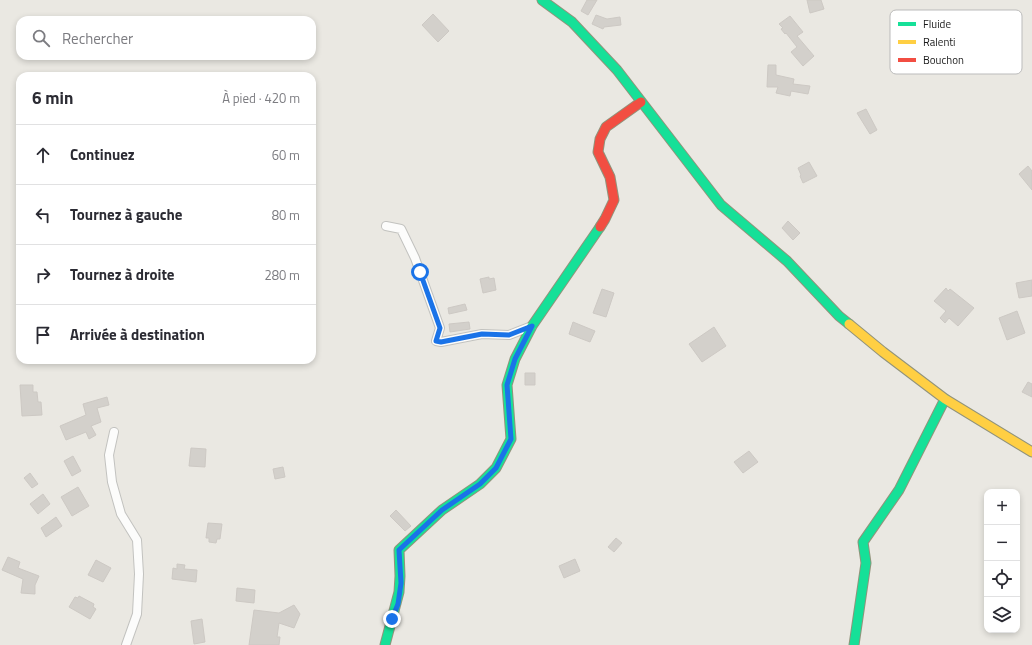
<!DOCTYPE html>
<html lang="fr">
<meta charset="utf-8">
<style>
body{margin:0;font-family:"Titillium Web",sans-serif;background:#f2f2f3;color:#2b2b33}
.controls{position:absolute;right:12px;bottom:12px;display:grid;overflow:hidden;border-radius:8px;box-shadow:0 2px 6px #0003}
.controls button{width:36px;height:36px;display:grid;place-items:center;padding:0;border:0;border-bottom:1px solid #e1e1e2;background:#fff;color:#2b2b33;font:20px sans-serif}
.stop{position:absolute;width:12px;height:12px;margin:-9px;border:3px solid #1a73e8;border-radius:50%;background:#fff}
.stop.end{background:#1a73e8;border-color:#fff;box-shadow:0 1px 4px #0008}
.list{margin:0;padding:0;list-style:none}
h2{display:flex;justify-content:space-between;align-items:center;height:52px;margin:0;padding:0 16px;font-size:17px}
h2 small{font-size:13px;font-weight:400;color:#7c7c81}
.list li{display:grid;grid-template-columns:26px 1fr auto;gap:12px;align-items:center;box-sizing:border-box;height:60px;padding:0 16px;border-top:1px solid #e1e1e2}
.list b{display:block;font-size:15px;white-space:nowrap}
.list em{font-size:13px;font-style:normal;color:#7c7c81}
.icon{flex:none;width:22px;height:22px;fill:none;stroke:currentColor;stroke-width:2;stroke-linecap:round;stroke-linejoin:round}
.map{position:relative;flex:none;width:1032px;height:645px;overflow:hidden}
.search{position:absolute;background:#fff;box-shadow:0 2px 6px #0003;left:16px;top:16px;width:300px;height:44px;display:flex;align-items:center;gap:10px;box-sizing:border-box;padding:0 14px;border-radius:12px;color:#7c7c81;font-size:15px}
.panel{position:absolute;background:#fff;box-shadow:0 2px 6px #0003;left:16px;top:72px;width:300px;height:292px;border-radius:12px}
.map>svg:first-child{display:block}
.building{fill:#d3d0cb;stroke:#cdc9c4}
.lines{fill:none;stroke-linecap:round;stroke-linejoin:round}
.street-casing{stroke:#c2c2bf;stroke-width:10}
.fast-casing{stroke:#91937b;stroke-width:11}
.slow-casing{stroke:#91937b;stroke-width:11}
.jam-casing{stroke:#91937b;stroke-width:11}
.street{stroke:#fcfcfb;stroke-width:8}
.fast{stroke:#16e098;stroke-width:9}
.slow{stroke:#ffcf43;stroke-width:9}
.jam{stroke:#f24e42;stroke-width:9}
.route{stroke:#1a73e8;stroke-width:5}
.key{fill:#fff;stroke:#bbb;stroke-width:1}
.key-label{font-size:11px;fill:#1b1b1b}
</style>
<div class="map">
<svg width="1032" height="645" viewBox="0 0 1032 645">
<rect width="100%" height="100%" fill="#eae8e2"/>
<path class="building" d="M587,0H597L588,15L581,11Z
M807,0H821L824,9L810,13Z
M433,14L449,31L438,42L422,25Z
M596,15L607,19L620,17L621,25L604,27L603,29L592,24Z
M790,16L803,32L797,36L814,56L803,66L791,52L797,47L786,33L785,34L781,29L783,28L779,24Z
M768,65H776V75L794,79L793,84L810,86L808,94L791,91L790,96L776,93L778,87H767Z
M866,109L877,130L870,134L857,113Z
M809,162L817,176L803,183L800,176L801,175L798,168Z
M1028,166L1032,171V190L1019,174Z
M788,221L800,233L793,240L782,228Z
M489,277V279L494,278L496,290L483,293L480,279Z
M1032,280V296L1019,298L1016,283Z
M946,288L948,291L950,289L974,308L958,326L949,318L945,323L940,318L946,311L934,301Z
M602,289L614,293L606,317L593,313Z
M465,304L467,310L449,314L448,308Z
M1017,311L1025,333L1007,340L999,318Z
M469,322L470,329L450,332L449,324Z
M573,322L595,331L590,342L569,334Z
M714,327L726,346L702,362L689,344Z
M525,373H535V385H525Z
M1028,382L1032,384V397L1022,392Z
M20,385H33V392H37L38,402H41L42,415L22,416Z
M107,397L109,405L97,408L101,422L91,426L96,435L89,439L86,432L66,440L60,426L86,415L83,404Z
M191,448L206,449L205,467L189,466Z
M749,451L758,462L743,473L734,462Z
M73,456L81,471L72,476L64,461Z
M283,467L285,477L275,479L273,469Z
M30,473L38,484L32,488L24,478Z
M78,487L89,506L72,516L61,497Z
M43,494L50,504L38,514L30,504Z
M396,510L411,526L405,531L390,516Z
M56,517L62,526L46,537L41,528Z
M208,523L222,524L220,539H217L216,543L209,542V538H206Z
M616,538L622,543L614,552L608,547Z
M8,557L20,562L18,568L39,576L35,585V594L21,593L23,579L2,570Z
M575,559L580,571L564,578L559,566Z
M96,560L111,568L103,582L88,575Z
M177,564L185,565L184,569L197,570L196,582L172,579L173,568L177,569Z
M237,588L255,590L254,603L236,601Z
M79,596L94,604L93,607L96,609L90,619L69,607L75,597L78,598Z
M294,605L300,614L294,628L279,623L277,637H280L279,645H249L254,610L279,613Z
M202,619L205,642L194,644L191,621Z"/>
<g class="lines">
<defs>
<path id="street" d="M386,226L401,229L415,258L440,328L436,341L441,342L482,334L509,335L532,326
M114,432L109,455L112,482L121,514L137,540L139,574L137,614L126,645"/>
<path id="fast" d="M542,0L572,22L617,70L721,205L787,261L839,316L849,324
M385,645L399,592L400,576L399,550L442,510L480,484L496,468L511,439L507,385L515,359L532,326L600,227
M854,645L866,563L863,542L899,490L945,399"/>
<path id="slow" d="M849,324L883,352L945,399L1032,452"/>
<path id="jam" d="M600,227L605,219L614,200L610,177L598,152L600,139L606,127L641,102"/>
</defs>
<use href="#street" class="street-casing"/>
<use href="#fast" class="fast-casing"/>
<use href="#slow" class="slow-casing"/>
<use href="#jam" class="jam-casing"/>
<use href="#street" class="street"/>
<use href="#fast" class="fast"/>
<use href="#slow" class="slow"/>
<use href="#jam" class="jam"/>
</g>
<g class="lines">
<path class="route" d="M392,619L398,604L401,583L399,550L442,510L480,484L496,468L511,439L507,385L515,359L532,326L509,335L482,334L441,342L436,341L440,328L420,272"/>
</g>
<rect x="890" y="10" width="132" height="64" rx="6" class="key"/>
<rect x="898" y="22" width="18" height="4" fill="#16e098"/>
<rect x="898" y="40" width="18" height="4" fill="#ffcf43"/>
<rect x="898" y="58" width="18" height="4" fill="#f24e42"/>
<g class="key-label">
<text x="923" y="28">Fluide</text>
<text x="923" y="46">Ralenti</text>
<text x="923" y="64">Bouchon</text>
</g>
</svg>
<div class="controls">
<button>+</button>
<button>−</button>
<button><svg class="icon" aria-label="locate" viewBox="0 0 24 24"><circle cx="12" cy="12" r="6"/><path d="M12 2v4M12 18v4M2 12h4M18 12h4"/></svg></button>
<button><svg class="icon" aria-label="layers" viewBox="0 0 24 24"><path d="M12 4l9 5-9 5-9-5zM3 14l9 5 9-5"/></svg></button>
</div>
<div class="stop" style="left:420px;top:272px"></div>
<div class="stop end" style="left:392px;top:619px"></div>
<div class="search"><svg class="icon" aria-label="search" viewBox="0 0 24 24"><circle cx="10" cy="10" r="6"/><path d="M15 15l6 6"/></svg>Rechercher</div>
<section class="panel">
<h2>6 min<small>À pied · 420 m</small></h2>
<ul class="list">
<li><svg class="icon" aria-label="ahead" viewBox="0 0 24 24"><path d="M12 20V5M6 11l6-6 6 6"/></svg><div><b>Continuez</b></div><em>60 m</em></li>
<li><svg class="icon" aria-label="left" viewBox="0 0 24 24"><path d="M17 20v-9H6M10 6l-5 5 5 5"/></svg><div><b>Tournez à gauche</b></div><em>80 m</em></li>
<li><svg class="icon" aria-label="right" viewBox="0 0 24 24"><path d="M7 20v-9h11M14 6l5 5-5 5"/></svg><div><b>Tournez à droite</b></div><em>280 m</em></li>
<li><svg class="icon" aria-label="arrive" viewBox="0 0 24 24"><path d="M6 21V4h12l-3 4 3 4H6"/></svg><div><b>Arrivée à destination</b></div></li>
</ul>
</section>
</div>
